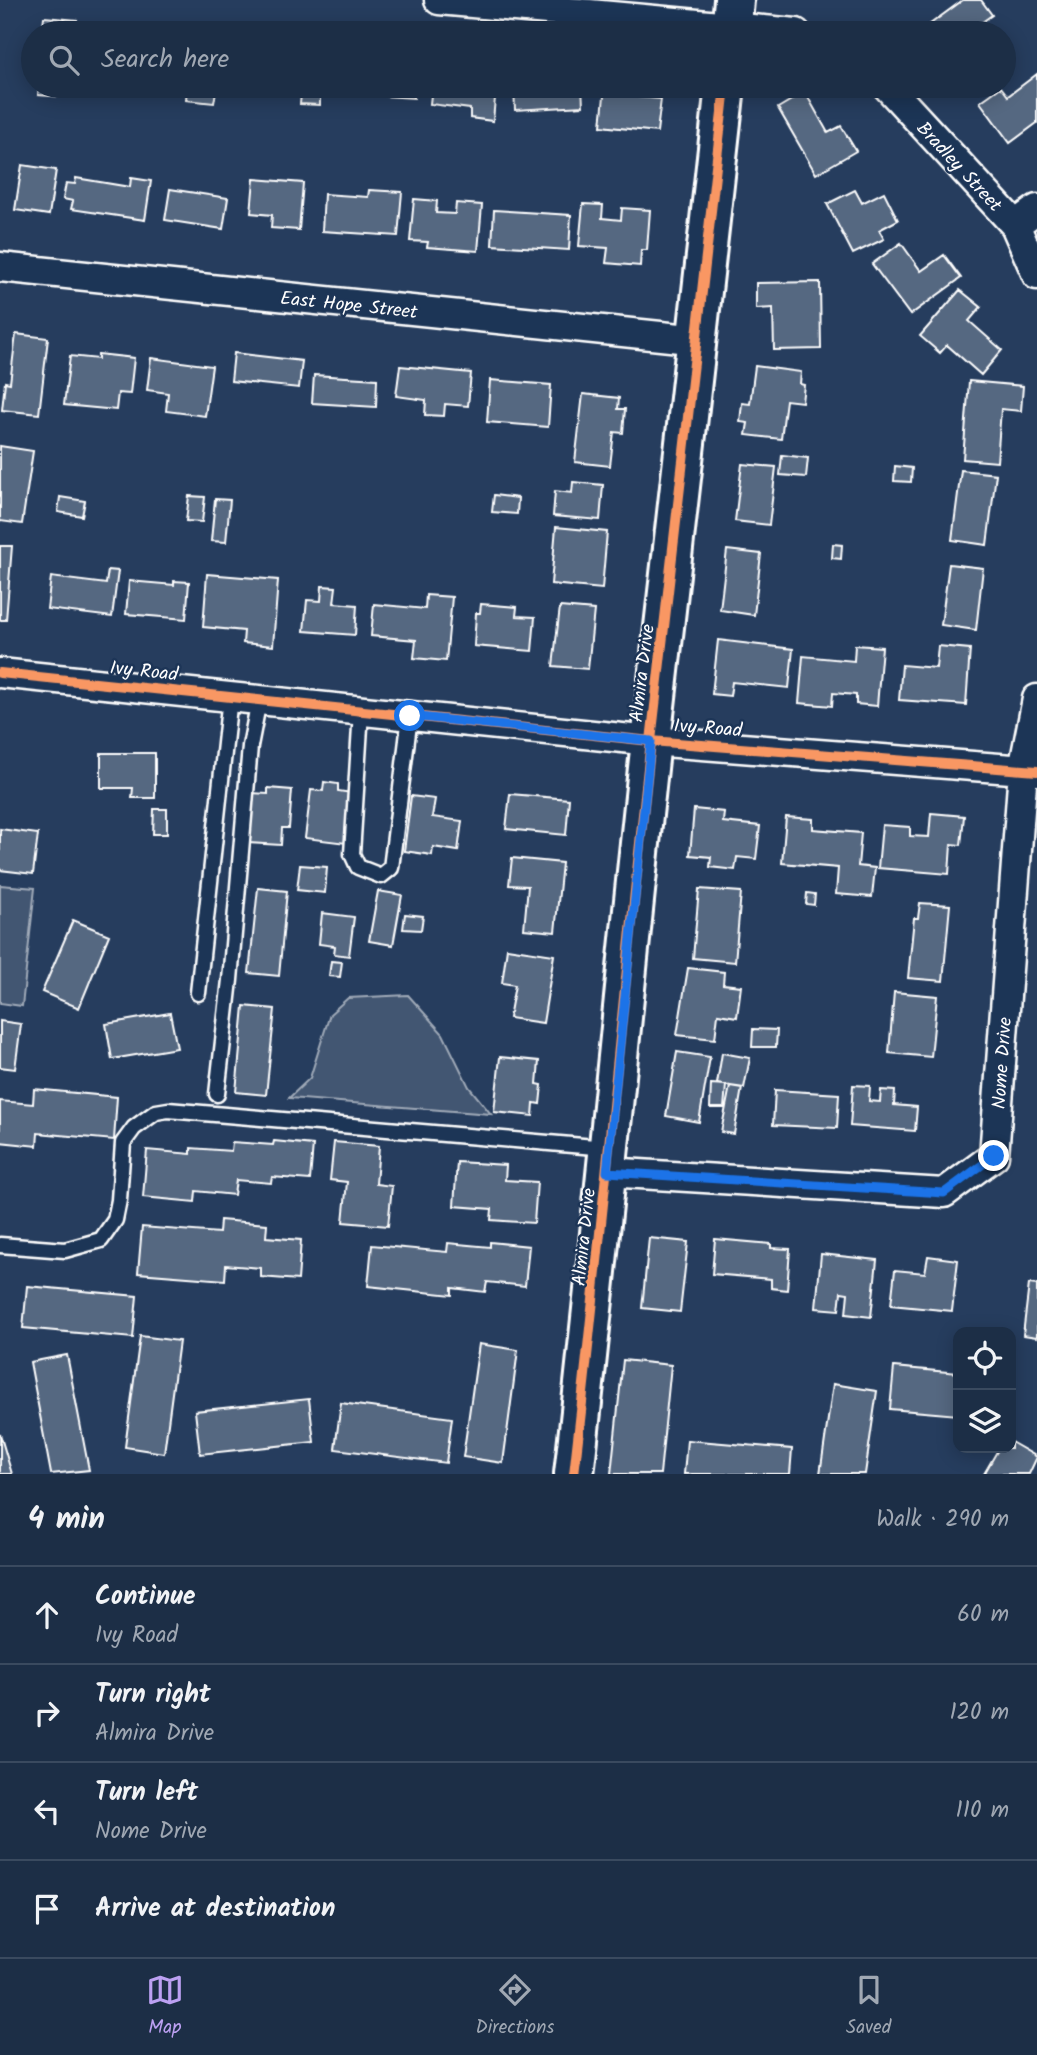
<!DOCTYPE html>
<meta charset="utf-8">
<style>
body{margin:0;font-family:Kalam,sans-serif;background:#293a51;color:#f1f3f6}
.controls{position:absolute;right:21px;bottom:21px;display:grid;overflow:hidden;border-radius:14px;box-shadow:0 4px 18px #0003}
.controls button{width:63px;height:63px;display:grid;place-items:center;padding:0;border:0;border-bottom:2px solid #3a4a5f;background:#1c2e46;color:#f1f3f6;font:35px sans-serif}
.stop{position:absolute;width:21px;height:21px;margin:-16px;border:5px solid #1a73e8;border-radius:50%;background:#fff}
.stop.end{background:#1a73e8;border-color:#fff;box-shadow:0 2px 7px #0008}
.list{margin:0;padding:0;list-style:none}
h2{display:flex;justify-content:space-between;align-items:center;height:91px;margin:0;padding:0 28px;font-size:30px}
h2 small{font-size:23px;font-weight:400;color:#a0a8b3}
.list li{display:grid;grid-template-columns:46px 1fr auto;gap:21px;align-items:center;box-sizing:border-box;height:98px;padding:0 28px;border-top:2px solid #3a4a5f}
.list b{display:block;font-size:26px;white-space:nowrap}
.list p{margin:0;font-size:23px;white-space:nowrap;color:#a0a8b3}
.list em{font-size:23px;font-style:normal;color:#a0a8b3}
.icon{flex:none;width:38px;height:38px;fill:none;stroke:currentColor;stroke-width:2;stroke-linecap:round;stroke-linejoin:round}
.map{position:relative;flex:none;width:1037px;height:1474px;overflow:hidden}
.search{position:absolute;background:#1c2e46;box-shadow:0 4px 18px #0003;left:21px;right:21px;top:21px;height:77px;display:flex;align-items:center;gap:18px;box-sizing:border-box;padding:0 24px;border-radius:38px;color:#a0a8b3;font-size:26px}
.sheet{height:483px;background:#1c2e46}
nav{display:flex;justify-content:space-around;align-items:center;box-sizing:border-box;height:98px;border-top:2px solid #3a4a5f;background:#1c2e46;font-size:19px;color:#a0a8b3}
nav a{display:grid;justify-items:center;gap:4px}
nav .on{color:#bca0f2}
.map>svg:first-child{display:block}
.green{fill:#425672;stroke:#a0aab8;stroke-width:2}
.building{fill:#556781;stroke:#fff;stroke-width:2}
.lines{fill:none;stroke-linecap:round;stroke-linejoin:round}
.lane-casing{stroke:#fff;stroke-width:19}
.street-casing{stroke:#fff;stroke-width:33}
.secondary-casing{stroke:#fff;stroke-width:44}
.lane{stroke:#1d3557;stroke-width:14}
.street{stroke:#1d3557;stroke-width:28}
.secondary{stroke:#1d3557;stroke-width:38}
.cycleway-casing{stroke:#1d3557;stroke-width:15}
.cycleway{stroke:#f99763;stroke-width:10}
.route{stroke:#1a73e8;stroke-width:9}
.labels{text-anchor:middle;stroke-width:5;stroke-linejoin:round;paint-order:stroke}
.street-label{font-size:19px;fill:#fff;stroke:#1d3557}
</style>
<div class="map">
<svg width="1037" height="1474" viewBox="0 0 1037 1474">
<rect width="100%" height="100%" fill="#263d5e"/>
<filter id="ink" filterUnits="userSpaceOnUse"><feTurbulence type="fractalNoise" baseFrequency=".0143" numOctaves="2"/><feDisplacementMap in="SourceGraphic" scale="14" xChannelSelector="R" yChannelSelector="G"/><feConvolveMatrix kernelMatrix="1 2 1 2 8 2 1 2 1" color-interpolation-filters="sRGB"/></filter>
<g filter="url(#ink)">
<path class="green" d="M0,885L35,888L22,1006L0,1003Z
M408,995L443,1034L469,1087L491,1114L289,1098L310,1078L330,1014L348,998Z"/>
<path class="building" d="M963,0H981L992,15L978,25L984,33H936L929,25Z
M44,17L77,20L76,33H42Z
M95,25L158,33H94Z
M1037,74V123L1010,143L980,102L1001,87L1008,96Z
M39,86H72H66L65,97L38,95Z
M187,86H241L240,93L216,91L214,103L186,100Z
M262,86H330L329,97L320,96V105L300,104L301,94L262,92Z
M339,86H414V98L338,93Z
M432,86H496L493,121L470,118V109L430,104Z
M514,86H582L583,106L515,110Z
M605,86H639L638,97L661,99L657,132L601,126Z
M805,92L828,133L841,126L856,151L816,174L778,108Z
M22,165L56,170L49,215L15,210Z
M76,178L130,187L131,178L151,181L145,220L71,209L73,201L63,199L66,183L75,184Z
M254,179L303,183L299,230L271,228L272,215L251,213Z
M170,189L228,198L223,229L165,220Z
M369,190L402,192L398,236L322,231L324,194L368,197Z
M855,190L862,203L884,192L898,220L879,230L884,239L853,254L827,204Z
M414,199L437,201L436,213L455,214L456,203L482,205L478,251L427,247L428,242L410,241Z
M583,204L603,205L602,218L621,220L622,208L650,210L647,250H641L640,266L606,263L608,248L579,246Z
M494,210L571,215L569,250L492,245Z
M901,243L921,271L944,255L961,278L910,315L872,264Z
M820,282L821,349L774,350L773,308L756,309V283Z
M960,290L981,307L969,321L1002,350L981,375L947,345L940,353L920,336Z
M16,334L48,338L39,414L2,410L5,382L10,383Z
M234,353L302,361L299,388L231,381Z
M98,354L134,358L130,394L118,393L116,410L64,405L70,356L98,359Z
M151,358L212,366L205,416L166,411L168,393L147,390Z
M400,366L471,373L468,406L445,404L444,416L425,415L426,400L396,396Z
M755,366L801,372L800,384L804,385L802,402L786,400L781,439L746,435L748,423L740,422L742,403L750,404Z
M314,375L377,379L376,407L312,403Z
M490,380L551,385L548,427L487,422Z
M969,381L1023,386L1021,411L1001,409L997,462L963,459Z
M583,394L619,398L618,409H625L623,433L614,432L610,466L575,462Z
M0,446L33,451L22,524L0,521Z
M782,455L808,458L806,477L780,475Z
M742,464L776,467L769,525L735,521Z
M895,466L912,468L911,482L894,481Z
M961,470L996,474L987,545L952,540Z
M573,482L603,485L600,520L553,516L555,491L572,493Z
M494,495L518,498L517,514L492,512Z
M189,496L205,497L202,522L186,521Z
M60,497L85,501L82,516L58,512Z
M215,499L230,500L226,542L211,541Z
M556,527L607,532L602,589L551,584Z
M833,544L842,545L841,559L832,558Z
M0,546H12L6,620H0Z
M727,550L761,554L754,615L720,610Z
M949,564L983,568L976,630L941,625Z
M108,570L118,571L112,617L47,609L51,577L106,584Z
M207,574L278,580L273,646L243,643L244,631L203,627Z
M129,581L174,585V581L189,582L186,619L126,614Z
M322,586L336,587L334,603L357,605L355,635L304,631L307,600L321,601Z
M426,595L452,597L446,661L414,658L416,640L371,636L374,604L425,609Z
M481,604L517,607L516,616L535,617L532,651L474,646L476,613H480Z
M560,607L594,610L588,669L553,666Z
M718,640L793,649L789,688L732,682L730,696L712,694Z
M855,645L882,647L877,706L856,704V695L833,693L832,706L799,703L803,656L854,661Z
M938,646L970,649L966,705L899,700L902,665L936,668Z
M101,753H155V798H132L133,788H101Z
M324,782L338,784V791L352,793L346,843L305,838L311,790L323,791Z
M268,788L292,790L289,828H282L281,845L248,843L251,793L268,794Z
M510,794L569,799L566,835L506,829Z
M411,796L435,799L432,817L462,821L458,851L433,847L432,855L404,851Z
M154,809H167V834H153Z
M694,809L724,812L723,822L760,826L756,859L737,857L735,870L710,867L711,857L690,855Z
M931,813L964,816L961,845L951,844L949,874L878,868L882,825L910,827V836L929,837Z
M786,817L813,819V829L861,833L858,866L875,868L872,897L836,894L838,868L782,863Z
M0,829L38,834L33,874L0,870Z
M512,858L562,863L555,932L524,929L528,886L509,885Z
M300,865L327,867L325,893L297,890Z
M258,888L287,891L279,976L249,973Z
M699,889L741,892L735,962L693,958Z
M378,891L402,895L393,945L369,941Z
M807,893L815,894L814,905L806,904Z
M920,903L950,905L943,981L908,978L914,918H918Z
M322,913L354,917L349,956L334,954L335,946L319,944Z
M405,914L423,916L421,930L403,929Z
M73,920L109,935L79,1008L42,992Z
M507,948L554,955L543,1023L509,1018L515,985L502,983Z
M331,961L342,962L340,977L329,976Z
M688,968L724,972L723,984L741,986L737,1017L718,1014L715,1039L677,1035Z
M894,992L937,996L931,1057L889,1053Z
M244,1006L275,1009L266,1095L236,1092Z
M170,1013L177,1048L112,1059L106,1024Z
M0,1021L21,1024L15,1069L0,1067Z
M753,1029L777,1030L776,1047H752Z
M677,1052L710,1057L699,1122L666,1116Z
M722,1053L750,1058L744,1088L717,1084Z
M500,1057L539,1061L537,1084L542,1085L540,1104L534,1103L533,1116L494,1112Z
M711,1084L726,1085L724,1108H710Z
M853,1085L870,1086L869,1101L880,1102L881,1090L895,1091L894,1105L917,1107L915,1131L850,1126Z
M730,1086L742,1088L734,1134L721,1132Z
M34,1089L117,1097L114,1140L38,1133L37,1146L0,1142V1101L33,1104Z
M775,1090L839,1094L837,1128L773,1125Z
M274,1141L313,1145L310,1180L272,1177L271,1183L236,1180L234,1195L196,1191L195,1202L143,1197L147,1150L191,1154V1148L231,1151L232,1142L273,1145Z
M334,1142L379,1146L376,1184L392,1186L388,1226L343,1222L347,1182L330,1180Z
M457,1162L506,1165L505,1180L537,1182L534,1223L491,1220L492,1209L454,1206Z
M220,1220L267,1224L266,1237L301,1240L298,1280L261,1277V1268L226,1265L225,1280L138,1273L142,1227L219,1233Z
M649,1238L688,1242L680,1312L642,1308Z
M715,1239L771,1244V1248L790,1249L787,1290L771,1288V1279L712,1274Z
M490,1242L529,1246L525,1286L487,1282L485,1292L452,1288V1295L368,1286L372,1245L447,1252L448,1243L490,1247Z
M821,1254L877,1260L871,1317L846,1314L848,1293L841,1292L839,1310L816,1308Z
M928,1256L958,1260L952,1311L891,1305L895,1270L925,1273Z
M1029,1284L1037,1285V1337L1023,1335Z
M27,1286L137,1296L133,1338L23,1328Z
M140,1336L179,1341L164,1453L125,1447Z
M479,1344L518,1350L503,1463L463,1457Z
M67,1355L89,1470L51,1474L30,1362Z
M623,1360L671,1365L660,1474H611Z
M894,1367L958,1373V1415L890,1409Z
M833,1384L877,1391L865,1474H820Z
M309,1399L314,1442L200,1454L195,1411Z
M341,1403L452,1418L446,1463L335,1449Z
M0,1434L12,1474H0Z
M687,1440L792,1449L790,1474H684Z
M1011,1442L1037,1457L1029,1474H984L999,1448H1011Z"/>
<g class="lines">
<defs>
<path id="lane" d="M361,711L352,854L358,867L381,876L391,868L410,716
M198,993L230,697
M217,1094L230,980L250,746L259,700
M0,1245L65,1250L101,1240L115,1220L119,1200L123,1143L134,1128L156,1112L168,1110L606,1148"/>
<path id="street" d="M439,0L796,33
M887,86L1015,225L1037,275
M1015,225L1037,209
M0,267L699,340
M0,673L651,741L1037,771
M607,1172L944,1193L994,1156L1023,770L1037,699"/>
<path id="secondary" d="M731,33L734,0
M574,1474C602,1230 624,985 651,741C675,523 702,304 725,86"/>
</defs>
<use href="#lane" class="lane-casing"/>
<use href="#street" class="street-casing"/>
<use href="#secondary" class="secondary-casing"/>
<use href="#lane" class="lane"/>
<use href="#street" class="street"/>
<use href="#secondary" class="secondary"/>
<defs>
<path id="cycleway" d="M0,673L651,741L1037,771
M574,1474C602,1230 624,985 651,741C675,523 702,304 725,86"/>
</defs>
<use href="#cycleway" class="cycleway-casing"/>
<use href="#cycleway" class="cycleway"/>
</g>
</g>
<g class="lines" filter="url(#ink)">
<path class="route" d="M410,716L651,741L607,1172L944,1193L994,1156"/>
</g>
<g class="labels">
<g class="street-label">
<text transform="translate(960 166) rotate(47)" y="7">Bradley Street</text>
<text transform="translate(349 304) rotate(6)" y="7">East Hope Street</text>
<text transform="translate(144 670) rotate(6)" y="7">Ivy Road</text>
<text transform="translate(641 673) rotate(-83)" y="7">Almira Drive</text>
<text transform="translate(708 727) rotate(4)" y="7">Ivy Road</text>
<text transform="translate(1001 1063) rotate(-86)" y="7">Nome Drive</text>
<text transform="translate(583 1237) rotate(-84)" y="7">Almira Drive</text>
</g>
</g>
</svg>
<div class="controls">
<button><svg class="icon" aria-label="locate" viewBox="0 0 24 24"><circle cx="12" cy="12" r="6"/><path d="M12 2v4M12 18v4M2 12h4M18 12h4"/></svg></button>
<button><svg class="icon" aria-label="layers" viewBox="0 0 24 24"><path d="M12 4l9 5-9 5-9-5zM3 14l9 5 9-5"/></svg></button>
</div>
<div class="stop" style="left:410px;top:716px"></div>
<div class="stop end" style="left:994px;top:1156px"></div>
<div class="search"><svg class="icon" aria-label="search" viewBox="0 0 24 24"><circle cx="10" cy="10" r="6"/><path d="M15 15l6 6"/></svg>Search here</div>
</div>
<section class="sheet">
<h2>4 min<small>Walk · 290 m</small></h2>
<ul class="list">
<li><svg class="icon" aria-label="ahead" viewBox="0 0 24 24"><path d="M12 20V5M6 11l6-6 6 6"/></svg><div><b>Continue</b><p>Ivy Road</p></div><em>60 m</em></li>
<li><svg class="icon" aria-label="right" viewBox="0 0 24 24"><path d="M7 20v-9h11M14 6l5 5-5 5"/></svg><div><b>Turn right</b><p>Almira Drive</p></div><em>120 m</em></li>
<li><svg class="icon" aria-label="left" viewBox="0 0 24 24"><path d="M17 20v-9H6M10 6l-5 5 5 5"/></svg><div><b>Turn left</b><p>Nome Drive</p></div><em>110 m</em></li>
<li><svg class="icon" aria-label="arrive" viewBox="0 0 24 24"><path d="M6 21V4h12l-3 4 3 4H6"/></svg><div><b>Arrive at destination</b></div></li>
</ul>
</section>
<nav>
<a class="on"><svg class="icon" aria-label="map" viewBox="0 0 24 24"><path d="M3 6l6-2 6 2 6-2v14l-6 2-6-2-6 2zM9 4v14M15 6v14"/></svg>Map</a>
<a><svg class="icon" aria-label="directions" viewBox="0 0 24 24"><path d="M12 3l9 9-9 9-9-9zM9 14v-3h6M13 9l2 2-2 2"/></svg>Directions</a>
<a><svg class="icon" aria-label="saved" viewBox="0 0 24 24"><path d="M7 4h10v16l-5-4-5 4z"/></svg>Saved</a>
</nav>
